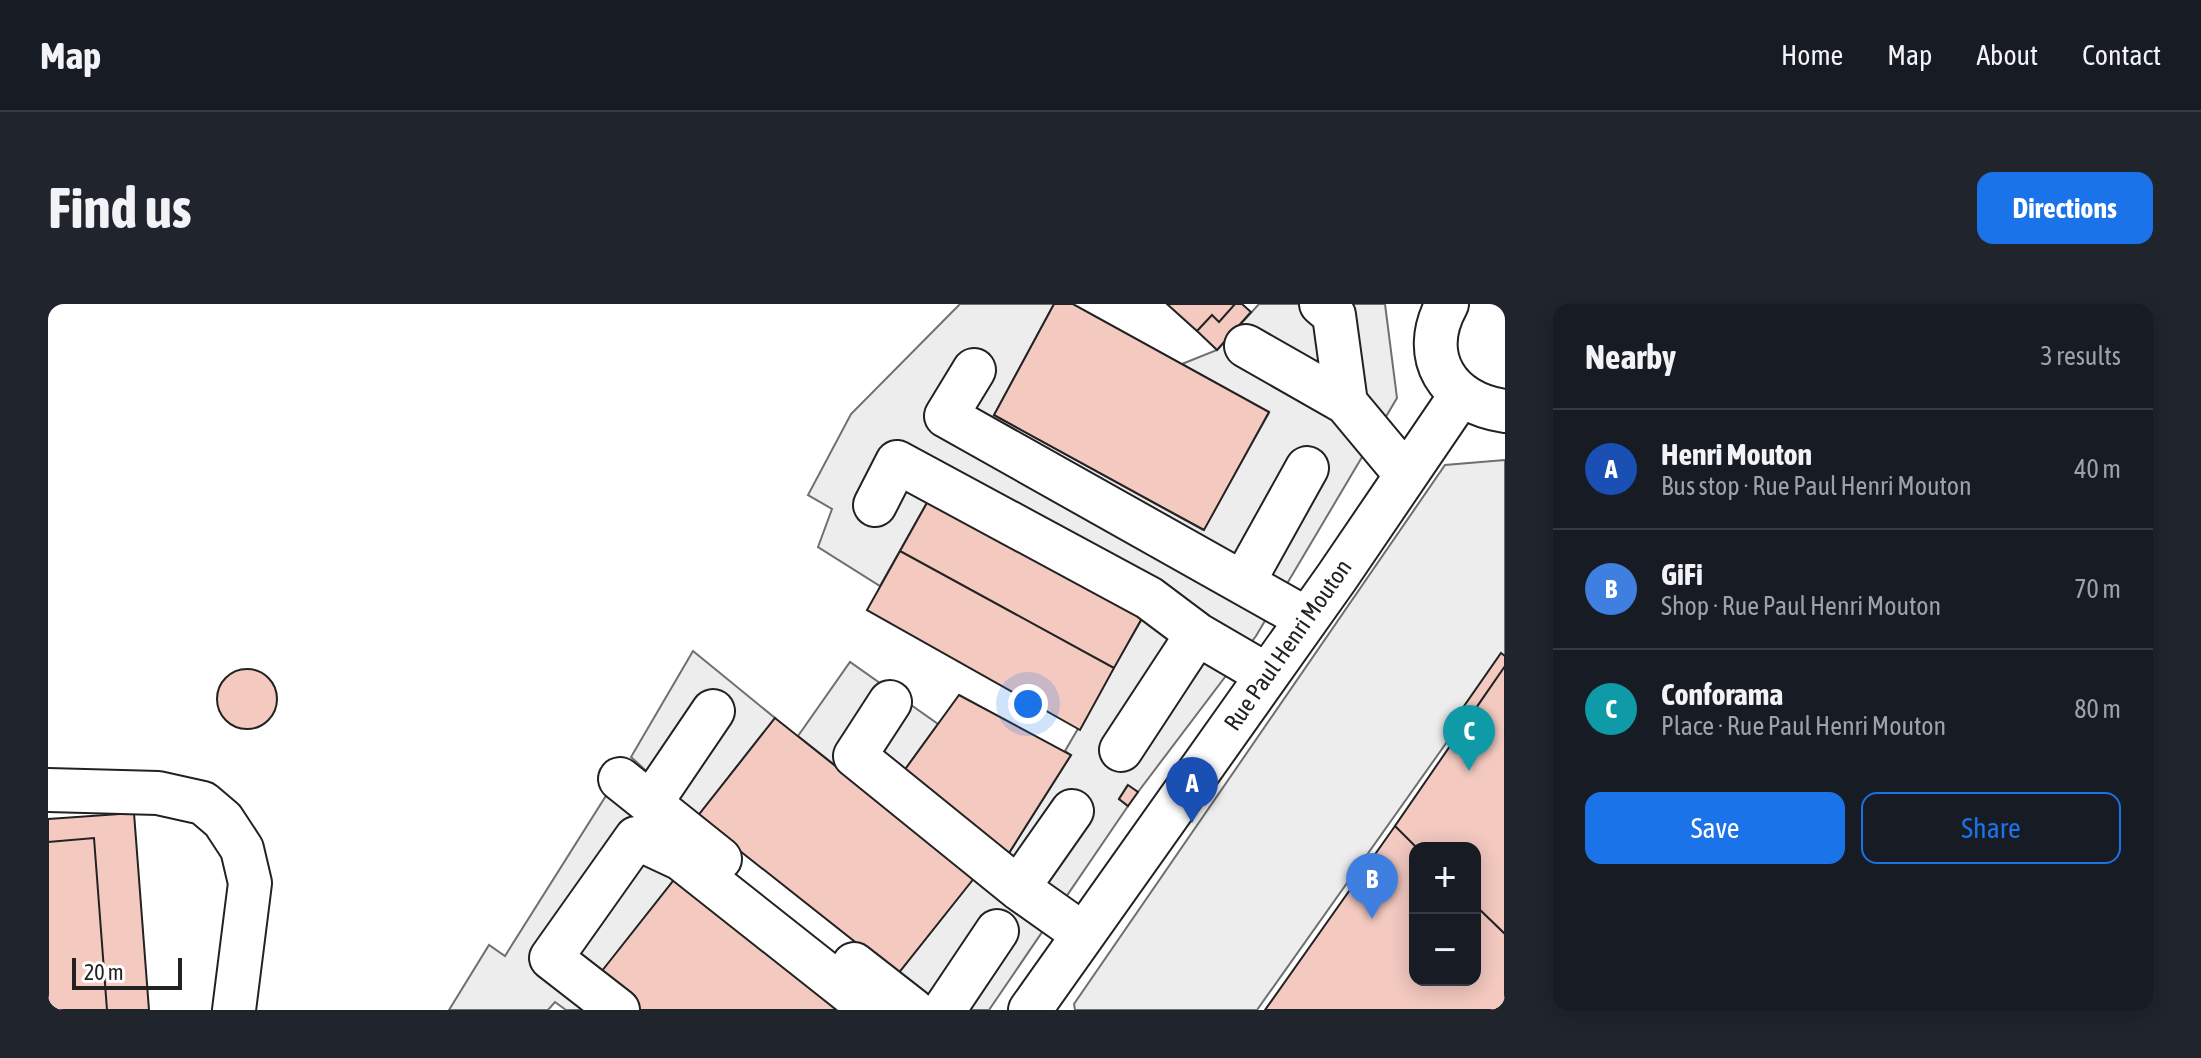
<!DOCTYPE html>
<meta charset="utf-8">
<style>
body{margin:0;font-family:"Asap Condensed",sans-serif;background:#20242c;color:#f1f3f6}
.controls{position:absolute;right:24px;bottom:24px;display:grid;overflow:hidden;border-radius:16px;box-shadow:0 4px 20px #0003}
.controls button{width:72px;height:72px;display:grid;place-items:center;padding:0;border:0;border-bottom:2px solid #363941;background:#171b24;color:#f1f3f6;font:40px sans-serif}
.scale{position:absolute;left:24px;bottom:20px;width:110px;box-sizing:border-box;padding-left:8px;border:4px solid #222;border-top:0;font-size:22px;line-height:28px;white-space:nowrap;color:#222;-webkit-text-stroke:6px #fff;paint-order:stroke}
.you{position:absolute;left:980px;top:400px;width:28px;height:28px;margin:-20px;border:6px solid #fff;border-radius:50%;background:#1a73e8;box-shadow:0 0 0 12px #1a73e833}
.badge{display:grid;place-items:center;width:52px;height:52px;border-radius:50%;background:#1a73e8;color:#fff;font-size:26px;font-weight:700}
.pin{position:absolute;translate:-50% -66px;filter:drop-shadow(0 2px 4px #0008)}
.pin::after{content:'';position:absolute;top:42px;width:28px;height:24px;background:inherit;clip-path:polygon(0 0,100% 0,50% 100%)}
.list{margin:0;padding:0;list-style:none}
h2{display:flex;justify-content:space-between;align-items:center;height:104px;margin:0;padding:0 32px;font-size:34px}
h2 small{font-size:26px;font-weight:400;color:#9ea1a6}
.list li{display:grid;grid-template-columns:52px 1fr auto;gap:24px;align-items:center;box-sizing:border-box;height:120px;padding:0 32px;border-top:2px solid #363941}
.list b{display:block;font-size:30px;white-space:nowrap}
.list p{margin:0;font-size:26px;white-space:nowrap;color:#9ea1a6}
.list em{font-size:26px;font-style:normal;color:#9ea1a6}
.actions{display:flex;gap:16px;padding:24px 32px}
.actions a{flex:1;padding:18px 0;border:2px solid #1a73e8;border-radius:16px;text-align:center;font-size:28px;color:#1a73e8}
.actions .main{background:#1a73e8;color:#fff}
.map{position:relative;flex:none;width:1457px;height:706px;overflow:hidden;border-radius:16px}
header{display:flex;align-items:center;gap:48px;box-sizing:border-box;height:112px;padding:0 40px;background:#171b24;border-bottom:2px solid #363941}
header strong{font-size:38px}
nav{display:flex;gap:44px;margin-inline-start:auto;font-size:28px}
.intro{display:flex;align-items:center;justify-content:space-between;box-sizing:border-box;height:192px;padding:0 48px}
h1{margin:0;font-size:56px}
.button{padding:20px 36px;border-radius:16px;background:#1a73e8;color:#fff;font-size:28px;font-weight:700}
main{display:flex;gap:48px;padding:0 48px}
aside{flex:1;background:#171b24;border-radius:16px;box-shadow:0 4px 20px #0003}
.map>svg:first-child{display:block}
.parking{fill:#ededed;stroke:#6f6f6f;stroke-width:2}
.building{fill:#f3c9c0;stroke:#222;stroke-width:2}
.lines{fill:none;stroke-linecap:round;stroke-linejoin:round}
.minor-casing{stroke:#222;stroke-width:46}
.minor{stroke:#fff;stroke-width:42}
.labels{text-anchor:middle;stroke-width:6;stroke-linejoin:round;paint-order:stroke}
.street-label{font-size:24px;fill:#222;stroke:#fff}
</style>
<header>
<strong>Map</strong>
<nav><a>Home</a><a>Map</a><a>About</a><a>Contact</a></nav>
</header>
<div class="intro"><h1>Find us</h1><a class="button">Directions</a></div>
<main>
<div class="map">
<svg width="1457" height="706" viewBox="0 0 1457 706">
<rect width="100%" height="100%" fill="#fff"/>
<path class="parking" d="M912,0H1006L946,111L1155,226L1221,109L1134,60L1169,46L1211,0H1337L1349,94L1208,332L1090,488L1079,482L1071,495L1080,502L941,706H887L849,671L927,572L750,432L802,358L890,420L853,471L961,549L1023,451L1017,447L1098,308L885,188L832,282L770,243L784,205L760,191L803,110Z
M1457,156V356L1209,706H1027L1026,700L1397,161Z
M645,347L727,414L649,513L583,453Z
M561,487L587,506L629,572L583,706H518L507,698L500,706H401L441,641L457,652Z"/>
<path class="building" d="M1006,0H1025L1221,108L1156,226L946,111Z
M1119,0H1187L1171,18L1164,11L1149,27Z
M1187,0H1194L1203,8L1169,46L1149,27L1164,11L1171,18Z
M885,188L1098,307L1066,364L852,247Z
M852,247L1066,364L1032,426L819,306Z
M1453,349L1457,352V362L1423,411L1414,405Z
M1457,362V630L1427,601V544H1369L1347,522Z
M169 395a30 30 0 1 1 60 0a30 30 0 1 1-60 0Z
M911,391L1023,451L961,549L853,471Z
M727,414L927,573L849,671L649,513Z
M1080,481L1090,488L1080,502L1071,495Z
M86,509L101,706H59L46,534L0,538V515Z
M1347,522L1369,544H1367V676H1427V601L1457,630V706H1217Z
M46,534L59,706H0V538Z
M629,572L799,706H583L546,677Z"/>
<g class="lines">
<defs>
<path id="minor" d="M1273,0L1286,11L1298,99L1358,171
M1399,0C1370,53 1400,99 1457,107
M1198,42L1298,99
M926,66L898,112L1259,315
M827,201L849,158L1101,294L1149,330L1219,371
M1195,279L1259,164
M842,398L807,452L970,584
M1073,446L1149,330
M572,475L672,555
M0,486L110,489L155,499L175,516L194,545L202,579L186,706
M602,500L665,407
M1024,507L970,584L1035,630
M806,660L865,706
M570,706L503,654L588,534L633,555L824,706
M896,706L949,627
M982,706L1289,273L1412,92"/>
</defs>
<use href="#minor" class="minor-casing"/>
<use href="#minor" class="minor"/>
</g>
<g class="labels">
<g class="street-label">
<text transform="translate(1240 341) rotate(-55)" y="8">Rue Paul Henri Mouton</text>
</g>
</g>
</svg>
<div class="controls">
<button>+</button>
<button>−</button>
</div>
<div class="scale">20 m</div>
<div class="you"></div>
<div class="pin badge" style="left:1144px;top:519px;background:#1a4fb4">A</div>
<div class="pin badge" style="left:1324px;top:615px;background:#3f7fe0">B</div>
<div class="pin badge" style="left:1421px;top:467px;background:#0f9aa8">C</div>
</div>
<aside>
<h2>Nearby<small>3 results</small></h2>
<ul class="list">
<li><span class="badge" style="background:#1a4fb4">A</span><div><b>Henri Mouton</b><p>Bus stop · Rue Paul Henri Mouton</p></div><em>40 m</em></li>
<li><span class="badge" style="background:#3f7fe0">B</span><div><b>GiFi</b><p>Shop · Rue Paul Henri Mouton</p></div><em>70 m</em></li>
<li><span class="badge" style="background:#0f9aa8">C</span><div><b>Conforama</b><p>Place · Rue Paul Henri Mouton</p></div><em>80 m</em></li>
</ul>
<div class="actions"><a class="main">Save</a><a>Share</a></div>
</aside>
</main>
